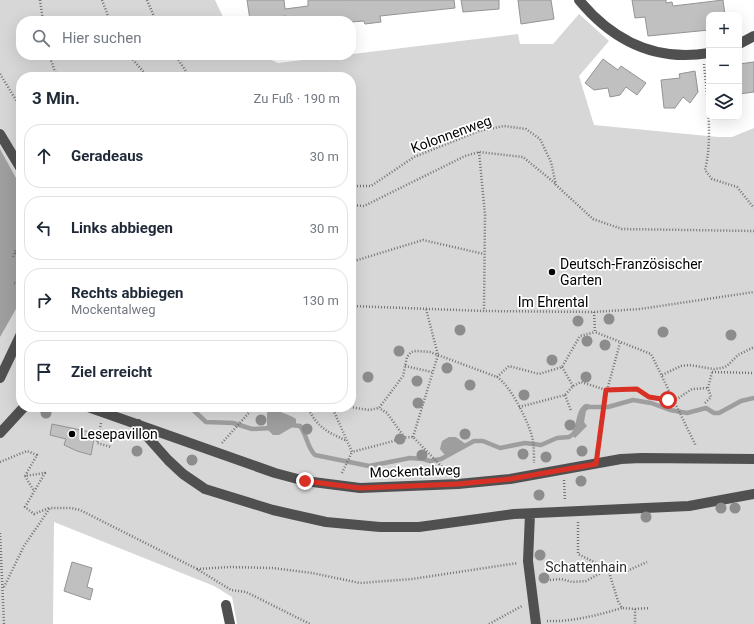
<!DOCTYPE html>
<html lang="de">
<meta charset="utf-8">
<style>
body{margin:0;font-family:Roboto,sans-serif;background:#f2f2f3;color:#1f2937}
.controls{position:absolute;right:12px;top:12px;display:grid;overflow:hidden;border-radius:8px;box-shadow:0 4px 16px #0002}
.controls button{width:36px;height:36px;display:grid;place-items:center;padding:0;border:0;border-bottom:1px solid #e0e1e3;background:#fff;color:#1f2937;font:20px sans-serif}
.stop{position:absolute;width:12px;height:12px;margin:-9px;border:3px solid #d93025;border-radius:50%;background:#fff}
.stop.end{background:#d93025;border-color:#fff;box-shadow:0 1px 4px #0008}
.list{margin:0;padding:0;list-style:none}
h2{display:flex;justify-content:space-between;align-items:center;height:52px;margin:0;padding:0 16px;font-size:17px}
h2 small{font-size:13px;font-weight:400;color:#747a83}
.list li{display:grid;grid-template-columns:26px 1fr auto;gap:12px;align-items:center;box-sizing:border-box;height:64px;margin:0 8px 8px;padding:0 8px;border:1px solid #e0e1e3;border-radius:16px}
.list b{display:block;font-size:15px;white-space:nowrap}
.list p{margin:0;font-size:13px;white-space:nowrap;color:#747a83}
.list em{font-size:13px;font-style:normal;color:#747a83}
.icon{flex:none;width:22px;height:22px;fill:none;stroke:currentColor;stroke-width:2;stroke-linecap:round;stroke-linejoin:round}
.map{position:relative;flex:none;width:754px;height:624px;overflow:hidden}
.search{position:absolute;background:#fff;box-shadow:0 4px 16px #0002;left:16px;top:16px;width:340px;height:44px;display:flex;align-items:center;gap:10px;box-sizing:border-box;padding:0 14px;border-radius:16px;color:#747a83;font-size:15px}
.panel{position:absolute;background:#fff;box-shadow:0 4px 16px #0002;left:16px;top:72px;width:340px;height:340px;border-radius:16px}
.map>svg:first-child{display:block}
.green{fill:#d7d7d7;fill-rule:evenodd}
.water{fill:#9e9e9e}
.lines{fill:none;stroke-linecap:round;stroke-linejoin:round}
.stream{stroke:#9e9e9e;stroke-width:4.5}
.building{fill:#c0c0c0;stroke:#949494}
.path{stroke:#727272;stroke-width:2.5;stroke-dasharray:1 2;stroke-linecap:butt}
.minor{stroke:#505050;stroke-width:10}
.tree{fill:#8c8c8c}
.route{stroke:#d93025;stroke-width:5}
.poi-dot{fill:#000;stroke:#fff;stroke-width:1.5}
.labels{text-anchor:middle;stroke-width:3.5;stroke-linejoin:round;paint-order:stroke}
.street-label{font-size:14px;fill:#000;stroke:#fff}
.poi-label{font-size:14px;fill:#000;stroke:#fff;text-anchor:start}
.park-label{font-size:14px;fill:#2e2e2e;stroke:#fff}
</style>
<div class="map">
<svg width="754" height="624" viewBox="0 0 754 624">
<rect width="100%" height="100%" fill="#fff"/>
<path class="green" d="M0,0H215L225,21H21V55H261L278,63L518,34L520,44H553L579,14L609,41L579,76L594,125L718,137H732L754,128V624H237L232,597L214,586L54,522L53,624H0ZM21,77H351V407H21Z"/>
<path class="water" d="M0,149L21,187V300L0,337Z
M585,404H589L590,408L586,411L584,422L587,426L575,438L571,434C578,425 575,410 585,404Z
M271,409C276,410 292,416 296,419V425L279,435H273L267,429V413Z
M449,437H456L467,445L450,455L444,454L440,449L442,441Z"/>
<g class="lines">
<path class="stream" d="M190,407L206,422L233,423L252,429L272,428
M585,407H608L633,400L651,403L670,410L687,413L706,408L714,413H719L741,401L754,398
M291,425L300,426C307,435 307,447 315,455L369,466L410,458L423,459L430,461L441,459L474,441H483L500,448L525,443L541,445L557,438L569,437L576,432"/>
</g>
<path class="building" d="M247,0H284L285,9L308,6V0H454L455,8L380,16L381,22L365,24L364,21L351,22V21H286V16L250,20Z
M461,0H499V9L463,12Z
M518,0H551L554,19L521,24Z
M632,0H666V3L672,2L673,6L723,0L725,15H709V30L648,36L645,17L635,18Z
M603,59L618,70L621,66L646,83L637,95L626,87L620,95L610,97L608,88L594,90L585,83Z
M754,62V92L739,94V64Z
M695,71L698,92L690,103L683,97L675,108H664L661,80L680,78L679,74Z
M52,424L95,433L91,455L77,451L64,445L66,439L50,435Z
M72,562L92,568L87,587L93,589L90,600L64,591Z"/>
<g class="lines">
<path class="path" d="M40,0L43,21
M102,0L110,21
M147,0L156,21
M29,19V21
M49,55L57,77
M129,55L148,77
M175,55L190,77
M704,64C707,96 713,139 705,170L712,179L737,187L754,208
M0,74L21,108
M479,152L485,215L484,311
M351,186H371L414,157L479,131L504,126L526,129L540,139L551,162L556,185L593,219L622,229L754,231
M351,205L364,206L465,156L479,152L523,157L556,184
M15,253L21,255
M13,257L16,249
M351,262L423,240L484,254
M14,283L21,286
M351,306L484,311L594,312L640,309L754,292
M594,312L595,332L651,354L696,446
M405,366L432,372
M562,367L573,386
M712,372L754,373
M662,375L681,366L689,365L714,369L722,368L727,366L738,355L754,347
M497,377L509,366L539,374L562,367L580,336L595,332
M565,395L571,411
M705,403L711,397L708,388L712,372
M225,407H230
M307,407C319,429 326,431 347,441
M332,407L352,452L405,438L387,413L379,408
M350,407L369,410L379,408L403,376L407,357L411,352L416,351L430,352L497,377C511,386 530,424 533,441C534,448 534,456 534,463
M519,407L565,395L573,386L581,382L606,390L637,389L649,397L674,401L692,389L708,388
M291,411L293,407
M101,423L97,443L111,447
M413,437L438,355L426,309
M397,440L400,438L413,437L447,472
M222,443L254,407
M597,452L603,405L620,343
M0,462L27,451L37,455L25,476L45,473L25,507L34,514L49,508
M342,473L352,452
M25,476L34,491
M564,480L565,501
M578,522V554L608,569L618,601L622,608L635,609V624
M0,533L4,624
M197,569L230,567L272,568L312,573L360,583L412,579L518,563
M541,581L561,579L572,582L586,581L608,569L627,571L647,562
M4,587L24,546L50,508H71L80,510L197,569L231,590L246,592L310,624
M635,609L650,608
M547,621C573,622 598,615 622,608
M489,624L522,606"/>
<path class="minor" d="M579,0C613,41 655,62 709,53
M739,44L754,36
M0,134L21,169
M0,378L21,334
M88,407L275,473L305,481L360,488L458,484L510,479L621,459L641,458L754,459
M138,424L144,433L168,460L183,474L205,489L273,510L326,522L380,527H419L514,514L689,506L754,494
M0,433L24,407
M530,514L528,561L536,624
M226,605L230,624"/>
</g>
<g class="tree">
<circle cx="609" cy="319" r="5.5"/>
<circle cx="578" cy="321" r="5.5"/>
<circle cx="460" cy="330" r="5.5"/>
<circle cx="663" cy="332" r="5.5"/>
<circle cx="731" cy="335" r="5.5"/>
<circle cx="587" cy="341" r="5.5"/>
<circle cx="605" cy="345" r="5.5"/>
<circle cx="399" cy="351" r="5.5"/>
<circle cx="552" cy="360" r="5.5"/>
<circle cx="447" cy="368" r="5.5"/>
<circle cx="368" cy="377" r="5.5"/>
<circle cx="586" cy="377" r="5.5"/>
<circle cx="417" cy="381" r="5.5"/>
<circle cx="470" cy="385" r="5.5"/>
<circle cx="524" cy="395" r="5.5"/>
<circle cx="418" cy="403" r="5.5"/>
<circle cx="46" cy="413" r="5.5"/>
<circle cx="261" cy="420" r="5.5"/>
<circle cx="570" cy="425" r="5.5"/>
<circle cx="307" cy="429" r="5.5"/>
<circle cx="465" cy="434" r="5.5"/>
<circle cx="400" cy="439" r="5.5"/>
<circle cx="137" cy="451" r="5.5"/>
<circle cx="582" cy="451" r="5.5"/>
<circle cx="523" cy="454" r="5.5"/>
<circle cx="422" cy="455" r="5.5"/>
<circle cx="546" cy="457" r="5.5"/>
<circle cx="192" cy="460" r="5.5"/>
<circle cx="581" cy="481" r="5.5"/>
<circle cx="539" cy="495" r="5.5"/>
<circle cx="721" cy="508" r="5.5"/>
<circle cx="735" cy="508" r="5.5"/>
<circle cx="646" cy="517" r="5.5"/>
<circle cx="540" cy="555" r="5.5"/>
<circle cx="544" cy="578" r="5.5"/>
</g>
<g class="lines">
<path class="route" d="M305,481L360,488L458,484L510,479L596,464L606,390L637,389L649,397L668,400"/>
</g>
<g class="poi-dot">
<circle cx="552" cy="272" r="4"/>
<circle cx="72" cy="434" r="4"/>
</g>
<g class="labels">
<g class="street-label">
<text transform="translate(451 134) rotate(-20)" y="5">Kolonnenweg</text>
<text x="553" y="307">Im Ehrental</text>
<text transform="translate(415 471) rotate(-2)" y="5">Mockentalweg</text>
</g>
<g class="poi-label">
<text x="560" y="269">Deutsch-Französischer<tspan x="560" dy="16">Garten</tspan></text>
<text x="80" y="439">Lesepavillon</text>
</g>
<g class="park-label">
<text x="586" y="572">Schattenhain</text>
</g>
</g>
</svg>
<div class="controls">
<button>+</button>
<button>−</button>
<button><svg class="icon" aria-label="layers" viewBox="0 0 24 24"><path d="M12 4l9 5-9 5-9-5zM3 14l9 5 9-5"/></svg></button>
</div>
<div class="stop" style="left:668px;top:400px"></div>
<div class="stop end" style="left:305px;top:481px"></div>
<div class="search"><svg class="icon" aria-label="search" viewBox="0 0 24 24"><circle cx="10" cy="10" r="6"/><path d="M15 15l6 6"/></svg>Hier suchen</div>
<section class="panel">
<h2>3 Min.<small>Zu Fuß · 190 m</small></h2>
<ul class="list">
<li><svg class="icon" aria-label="ahead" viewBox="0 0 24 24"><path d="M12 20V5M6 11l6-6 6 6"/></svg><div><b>Geradeaus</b></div><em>30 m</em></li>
<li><svg class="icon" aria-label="left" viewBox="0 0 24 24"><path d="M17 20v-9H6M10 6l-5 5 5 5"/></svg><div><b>Links abbiegen</b></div><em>30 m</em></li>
<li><svg class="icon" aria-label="right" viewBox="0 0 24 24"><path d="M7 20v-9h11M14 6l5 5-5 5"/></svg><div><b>Rechts abbiegen</b><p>Mockentalweg</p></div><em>130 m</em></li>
<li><svg class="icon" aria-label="arrive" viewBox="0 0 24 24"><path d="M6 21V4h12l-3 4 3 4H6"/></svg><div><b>Ziel erreicht</b></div></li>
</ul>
</section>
</div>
